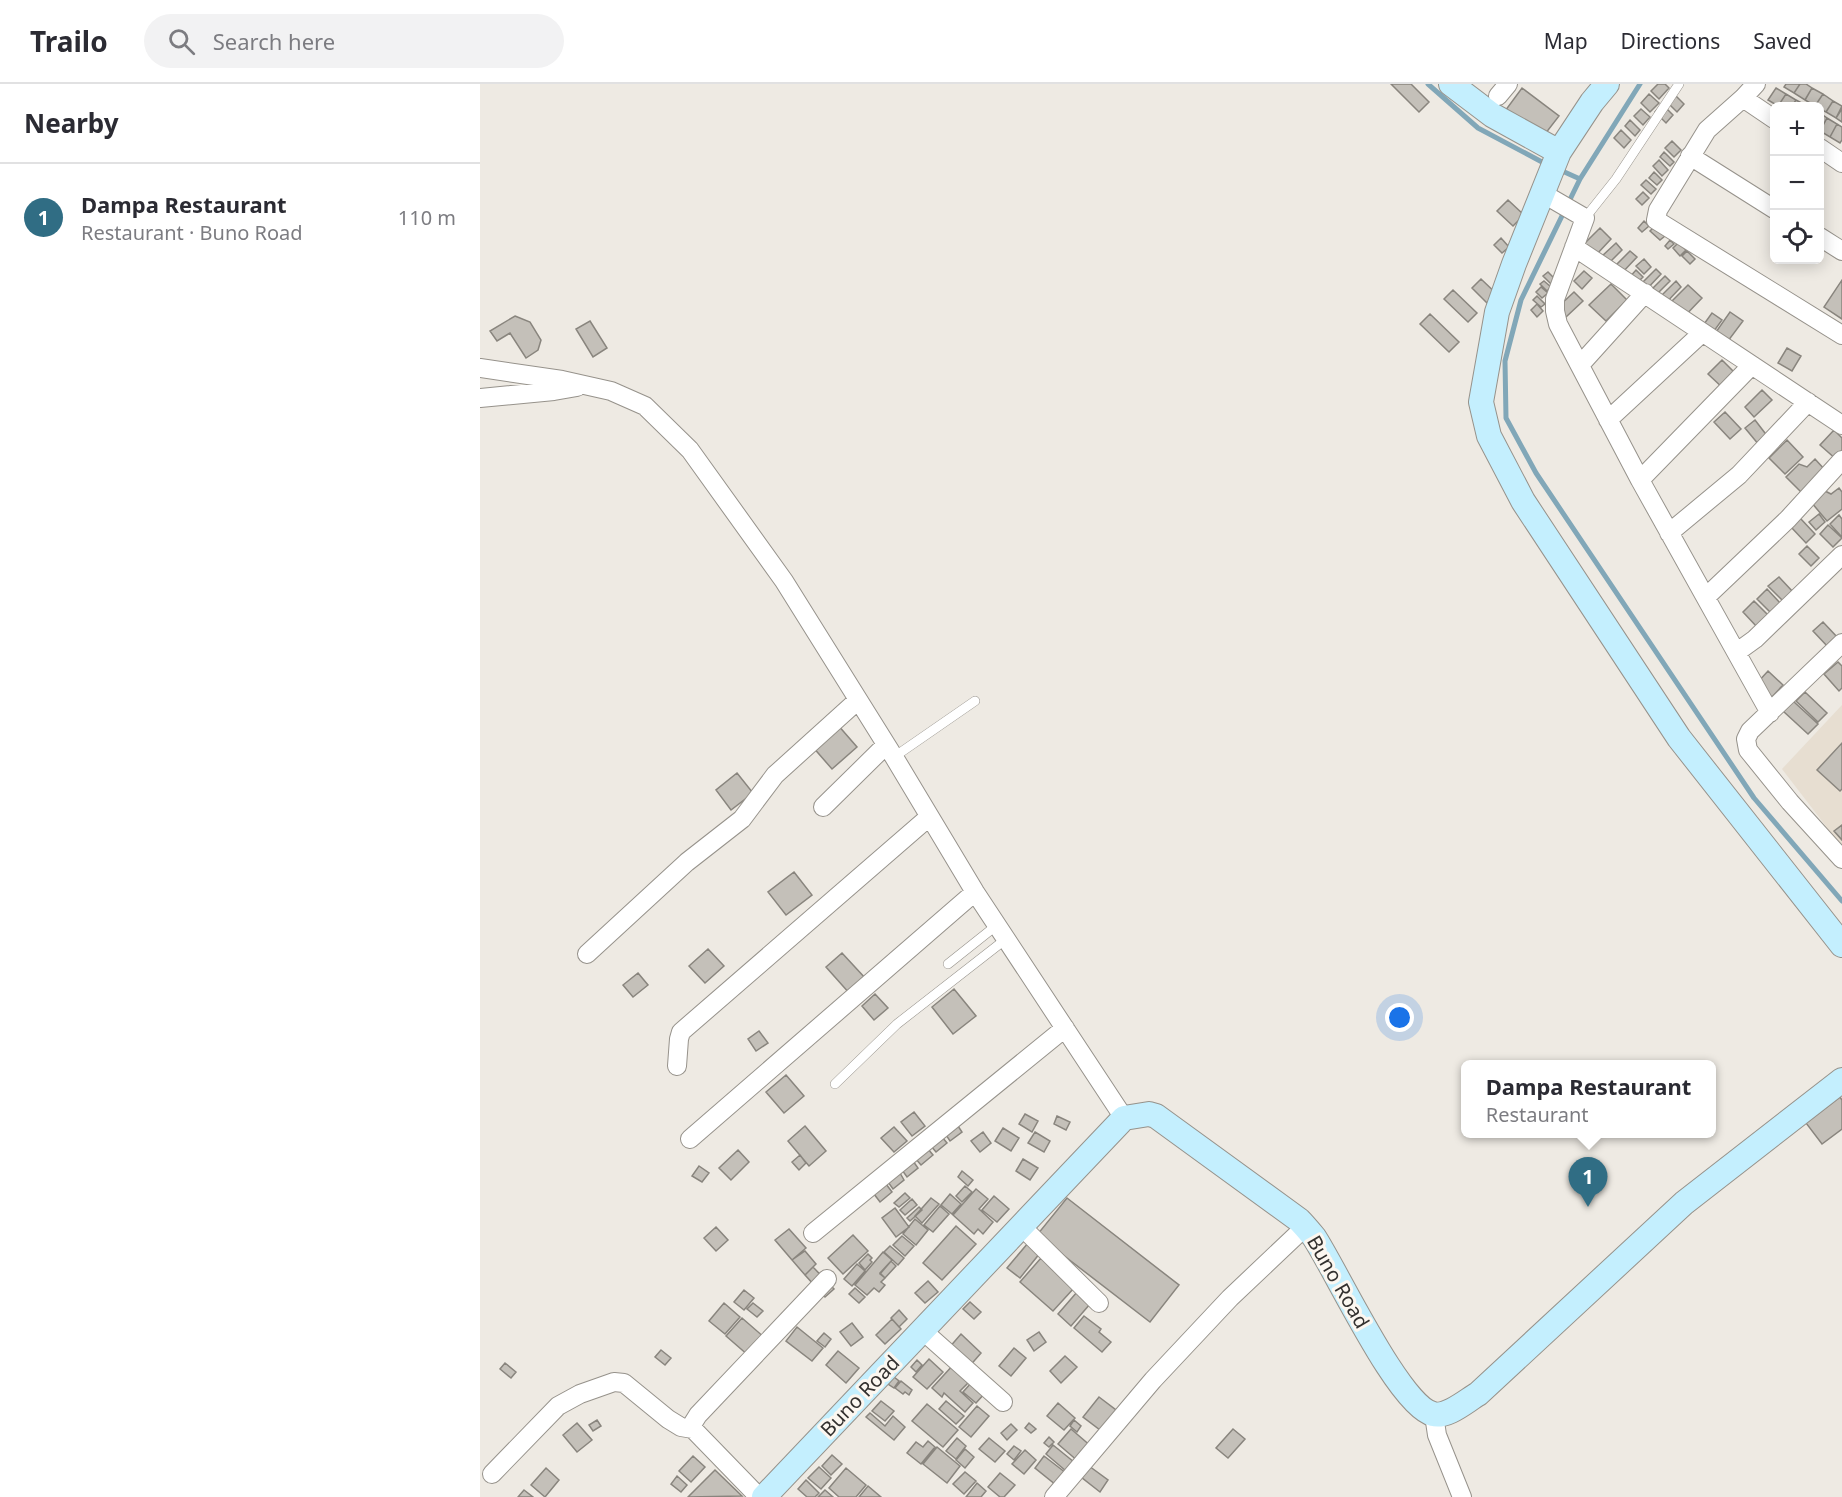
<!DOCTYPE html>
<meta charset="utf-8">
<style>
body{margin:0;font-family:"Noto Sans",sans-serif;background:#f2f2f3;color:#2b2b33}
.controls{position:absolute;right:18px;top:18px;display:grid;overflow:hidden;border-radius:9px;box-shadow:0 3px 15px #0003}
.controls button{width:54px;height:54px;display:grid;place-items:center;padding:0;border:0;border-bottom:2px solid #e1e1e2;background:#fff;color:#2b2b33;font:30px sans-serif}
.you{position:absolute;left:920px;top:934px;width:21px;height:21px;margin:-15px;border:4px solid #fff;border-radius:50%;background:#1a73e8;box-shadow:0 0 0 9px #1a73e833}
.badge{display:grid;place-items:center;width:39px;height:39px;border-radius:50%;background:#306d84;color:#fff;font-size:20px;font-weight:700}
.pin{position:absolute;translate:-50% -50px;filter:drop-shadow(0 2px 3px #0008)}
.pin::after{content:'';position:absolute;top:32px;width:21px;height:18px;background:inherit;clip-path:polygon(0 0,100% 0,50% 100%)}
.popup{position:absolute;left:981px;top:976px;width:255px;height:78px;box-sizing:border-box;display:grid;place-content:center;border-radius:9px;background:#fff;filter:drop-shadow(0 2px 4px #0005);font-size:20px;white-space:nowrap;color:#7c7c81}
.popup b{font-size:22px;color:#2b2b33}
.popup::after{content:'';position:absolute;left:50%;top:100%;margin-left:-12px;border:12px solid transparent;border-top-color:#fff}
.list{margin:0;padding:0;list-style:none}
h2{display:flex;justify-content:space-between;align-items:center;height:78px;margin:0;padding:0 24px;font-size:26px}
h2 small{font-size:20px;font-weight:400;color:#7c7c81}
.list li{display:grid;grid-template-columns:39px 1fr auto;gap:18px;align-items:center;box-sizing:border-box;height:108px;padding:0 24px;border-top:2px solid #e1e1e2}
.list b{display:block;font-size:22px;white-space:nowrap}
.list p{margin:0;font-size:20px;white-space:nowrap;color:#7c7c81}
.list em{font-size:20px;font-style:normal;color:#7c7c81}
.icon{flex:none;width:33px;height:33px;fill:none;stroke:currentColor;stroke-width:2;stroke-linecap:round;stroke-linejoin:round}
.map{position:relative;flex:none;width:1362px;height:1413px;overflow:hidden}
header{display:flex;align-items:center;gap:36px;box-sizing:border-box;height:84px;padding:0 30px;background:#fff;border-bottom:2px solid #e1e1e2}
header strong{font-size:28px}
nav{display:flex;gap:33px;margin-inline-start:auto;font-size:21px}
.search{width:420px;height:54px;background:#f2f2f3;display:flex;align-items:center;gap:15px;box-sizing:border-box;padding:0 21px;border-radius:33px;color:#7c7c81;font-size:22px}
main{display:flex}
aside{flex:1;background:#fff}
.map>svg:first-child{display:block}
.built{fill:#e7ded1}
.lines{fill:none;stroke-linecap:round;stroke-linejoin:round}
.stream{stroke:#81a7b8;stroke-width:5}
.building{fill:#c4c0b9;stroke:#89857e;stroke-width:1.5}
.lane-casing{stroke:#96928b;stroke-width:10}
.street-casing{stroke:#96928b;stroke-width:20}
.secondary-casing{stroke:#96928b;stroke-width:26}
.lane{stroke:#fff;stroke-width:9}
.street{stroke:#fff;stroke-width:18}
.secondary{stroke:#c4effe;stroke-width:24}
.labels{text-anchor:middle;stroke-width:6;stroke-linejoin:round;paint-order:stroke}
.street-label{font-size:20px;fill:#33312f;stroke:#fcf7f0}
</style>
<header>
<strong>Trailo</strong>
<div class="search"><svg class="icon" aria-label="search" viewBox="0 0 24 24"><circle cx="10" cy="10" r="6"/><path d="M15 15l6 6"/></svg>Search here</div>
<nav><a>Map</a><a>Directions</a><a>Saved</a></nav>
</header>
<main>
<aside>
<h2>Nearby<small></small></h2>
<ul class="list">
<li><span class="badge">1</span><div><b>Dampa Restaurant</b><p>Restaurant · Buno Road</p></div><em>110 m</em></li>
</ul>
</aside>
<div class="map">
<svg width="1362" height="1413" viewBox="0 0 1362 1413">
<rect width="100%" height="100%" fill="#eeeae3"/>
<path class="built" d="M1362,621V763L1302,685Z"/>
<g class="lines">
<path class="stream" d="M948,0L998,44L1062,78
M1160,0L1100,95L1041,216L1025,277L1026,334L1056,389L1274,714L1362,817
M1080,86L1100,95"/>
</g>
<path class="building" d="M911,0H931L949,18L939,28Z
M1178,0H1185L1189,4L1179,15L1171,7Z
M1306,0H1320L1314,9L1304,3Z
M1320,0H1326L1332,4L1325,16L1314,9Z
M1042,4L1079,32L1062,54L1025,27Z
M1296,4L1306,10L1298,22L1288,16Z
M1332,4L1343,10L1335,22L1325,16Z
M1169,10L1179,19L1170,28L1161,19Z
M1194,10L1204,20L1197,28L1186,17Z
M1306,10L1316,16L1312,22H1298Z
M1343,10L1353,17L1346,28L1340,25V22H1335Z
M1316,16L1327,22H1312Z
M1353,17L1362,22L1356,34L1346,28Z
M1182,20L1193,31L1186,39L1175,28Z
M1161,25L1170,33L1163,41L1154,32Z
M1362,25V38L1356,34Z
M1340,29L1347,34L1340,47Z
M1347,34L1357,40L1350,53L1340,47Z
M1150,36L1160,46L1155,52L1145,42Z
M1357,40L1362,43V56L1360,59L1350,53Z
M1141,46L1151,56L1144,64L1134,54Z
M1192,57L1201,66L1194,73L1185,64Z
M1184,68L1194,78L1190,82L1180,73Z
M1179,76L1188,86L1182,92L1173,82Z
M1174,88L1182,96L1177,101L1169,94Z
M1166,96L1176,105L1171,110L1161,101Z
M1163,108L1169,114L1162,121L1156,115Z
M1028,116L1044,131L1033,142L1017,127Z
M1164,137L1169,142L1162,148L1158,144Z
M1175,142L1185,152L1180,156L1170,147Z
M1120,144L1131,155L1116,171L1104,160Z
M1021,154L1029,163L1022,169L1014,161Z
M1190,156L1194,160L1188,165L1185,162Z
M1136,159L1142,166L1128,180L1121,173Z
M1198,159L1206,166L1200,172L1193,164Z
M1150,167L1157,173L1141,190L1134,183Z
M1207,167L1215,175L1210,180L1202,172Z
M1164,175L1171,183L1164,190L1156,182Z
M1176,185L1181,190L1164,208L1158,203Z
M1156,186L1163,193L1155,201L1148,195Z
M1104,187L1112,194L1102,205L1094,197Z
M1068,188L1075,195L1071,200L1063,192Z
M1185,192L1190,197L1174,213L1169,208Z
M1001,195L1021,214L1012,224L992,204Z
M1362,196V235L1344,223Z
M1064,197L1071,203L1067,207L1060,200Z
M1196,197L1201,203L1183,222L1177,216Z
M1131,200L1147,216L1126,237L1109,221Z
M1208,201L1222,214L1201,236L1187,222Z
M1061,203L1068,209L1062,214L1056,208Z
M973,206L997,229L988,238L964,215Z
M1094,208L1103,217L1086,233L1077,224Z
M1057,212L1065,220L1061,223L1053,216Z
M1057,220L1063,227L1057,233L1051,226Z
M1250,228L1263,237L1248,257L1236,248Z
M1232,229L1242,236L1234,247L1224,240Z
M950,230L979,258L969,268L940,240Z
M35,232L50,238L61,256L58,266L46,274L30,249L17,257L10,247Z
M110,237L127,264L113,273L96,245Z
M1307,264L1321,272L1312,287L1298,279Z
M1242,276L1258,292L1244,305L1228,290Z
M1282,306L1292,316L1274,333L1265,323Z
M1245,328L1261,345L1250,355L1234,338Z
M1275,336L1288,353L1279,361L1265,344Z
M1354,346L1362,354V371L1357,376L1340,361Z
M1307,356L1323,373L1305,390L1289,374Z
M1335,375L1345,386L1322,409L1306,393L1319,380L1327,383Z
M1359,404L1362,408V425L1347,437L1331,418L1345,407L1351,410Z
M1339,430L1345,438L1336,446L1329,438Z
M1359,431L1362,435V453L1350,440Z
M1320,434L1335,450L1326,459L1311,443Z
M1348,441L1362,454L1353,463L1340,450Z
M1327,462L1339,474L1331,482L1319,470Z
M1299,493L1313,508L1303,517L1288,502Z
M1287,505L1302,521L1292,530L1277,515Z
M1274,517L1289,532L1277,543L1263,528Z
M1343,538L1358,554L1348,563L1333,547Z
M1358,578L1362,582V604L1359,607L1344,590Z
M1288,587L1303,601L1292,613L1277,599Z
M1325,608L1347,629L1338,638L1316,617Z
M1313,617L1338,640L1328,650L1303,627Z
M357,640L377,663L352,685L332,662Z
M1362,659V705L1360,707L1337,686Z
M257,689L273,709L251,726L236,706Z
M1362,741V756L1354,747Z
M314,788L332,811L306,831L288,808Z
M228,865L244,882L225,899L209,882Z
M362,869L386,895L370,910L346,883Z
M158,889L168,901L153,913L143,901Z
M474,905L496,932L473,950L452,923Z
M395,910L408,924L394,936L382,922Z
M279,947L288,959L276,967L268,955Z
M306,991L324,1012L304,1029L286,1008Z
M1360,1013L1362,1016V1045L1342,1060L1326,1039Z
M434,1028L445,1042L432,1052L421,1038Z
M545,1030L558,1037L552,1048L539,1040Z
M577,1032L590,1038L586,1046L574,1040Z
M476,1039L482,1048L470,1057L464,1048Z
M325,1042L346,1067L329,1082L308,1057Z
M414,1043L427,1057L414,1068L401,1054Z
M523,1044L539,1054L531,1067L515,1057Z
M503,1048L511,1059L500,1068L491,1057Z
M555,1048L570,1057L564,1068L548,1059Z
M462,1053L467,1059L456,1068L451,1062Z
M448,1065L453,1071L441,1081L435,1074Z
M258,1066L269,1078L251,1096L239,1084Z
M320,1071L326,1079L319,1086L312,1078Z
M543,1075L558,1084L550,1096L536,1087Z
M433,1077L438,1084L427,1093L422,1086Z
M219,1082L229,1089L222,1098L212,1092Z
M482,1087L493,1096L488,1102L478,1093Z
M420,1089L424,1096L413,1105L408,1098Z
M406,1100L412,1108L400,1118L394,1110Z
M485,1102L492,1108L482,1118L476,1112Z
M496,1105L508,1115L499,1125L513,1138L503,1150L498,1145L494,1150L473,1131Z
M425,1109L430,1114L419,1123L414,1119Z
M470,1110L481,1120L472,1130L461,1121Z
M514,1112L529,1125L517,1138L502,1126Z
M451,1114L459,1120L442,1139L435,1132Z
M587,1114L699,1201L670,1238L557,1151Z
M432,1115L437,1121L425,1131L420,1126Z
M460,1122L469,1130L453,1148L444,1141Z
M439,1123L442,1126L430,1137L427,1134Z
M415,1124L429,1143L416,1153L402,1134Z
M435,1135L448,1146L436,1161L423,1150Z
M476,1142L496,1160L462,1196L443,1179Z
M236,1143L248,1156L236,1167L224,1154Z
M309,1145L326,1164L312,1176L295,1156Z
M373,1151L388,1167L363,1190L348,1174Z
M422,1152L434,1162L425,1172L413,1161Z
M548,1159L560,1169L540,1194L527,1184Z
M410,1162L424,1174L418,1181L404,1168Z
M325,1167L336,1180L325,1191L312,1176Z
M403,1168L412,1176L400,1190L405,1194L401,1198L405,1201L399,1208L394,1204L387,1211L375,1201Z
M388,1170L392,1174L390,1176L392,1178L385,1186L379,1179Z
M561,1174L594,1204L573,1227L540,1198Z
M411,1177L416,1182L405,1194L400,1189Z
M377,1180L385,1187L372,1202L364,1195Z
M333,1183L354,1205L345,1213L325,1191Z
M448,1197L458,1208L445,1219L435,1209Z
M375,1204L385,1213L379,1219L369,1210Z
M264,1206L274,1214L264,1226L254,1218Z
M597,1208L610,1220L591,1242L578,1230Z
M490,1218L501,1228L494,1235L483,1225Z
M244,1219L260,1233L245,1250L229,1237Z
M273,1219L283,1227L277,1233L267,1225Z
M419,1226L427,1235L419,1243L411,1234Z
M604,1232L621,1245L619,1248L631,1258L622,1268L594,1244Z
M262,1234L285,1254L269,1272L246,1252Z
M412,1235L421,1245L405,1260L396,1251Z
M372,1239L383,1253L371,1262L360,1248Z
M317,1243L343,1264L332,1277L306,1257Z
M559,1248L566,1258L554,1267L547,1256Z
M344,1249L351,1255L345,1263L337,1257Z
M481,1250L501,1269L488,1284L468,1265Z
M534,1264L546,1274L531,1292L519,1282Z
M181,1266L191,1274L185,1281L175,1273Z
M358,1267L379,1284L366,1299L346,1281Z
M585,1272L597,1283L581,1299L570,1287Z
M449,1275L463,1288L447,1305L433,1293Z
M437,1276L442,1281L436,1288L431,1283Z
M25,1279L36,1288L31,1294L20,1285Z
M474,1280L491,1296L480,1307L493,1319L485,1328L464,1309L462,1313L452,1304Z
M414,1293L419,1297L414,1304L408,1300Z
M421,1297L432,1306L429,1311L425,1308L423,1310L415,1304Z
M492,1298L505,1309L496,1319L483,1308Z
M619,1313L640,1329L624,1349L603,1333Z
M401,1317L414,1327L405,1337L392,1327Z
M466,1317L484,1332L476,1340L459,1325Z
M578,1319L595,1334L584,1346L567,1332Z
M447,1320L478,1346L463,1363L432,1337Z
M497,1322L509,1332L491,1353L479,1343Z
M390,1329L405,1342L413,1332L425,1343L414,1356L386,1333Z
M117,1336L121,1342L113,1347L109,1341Z
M594,1336L601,1342L597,1348L590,1342Z
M97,1339L112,1356L97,1368L83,1351Z
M549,1339L556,1345L551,1349L545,1344Z
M531,1340L537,1346L527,1356L521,1349Z
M591,1345L612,1363L599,1378L578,1360Z
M753,1345L765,1355L748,1374L736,1364Z
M569,1353L574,1358L569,1363L564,1359Z
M477,1354L486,1362L476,1375L466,1367Z
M509,1354L525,1367L515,1378L499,1365Z
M448,1357L455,1363L441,1380L427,1369L436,1358L443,1363Z
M573,1361L594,1378L586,1387L566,1370Z
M534,1362L541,1367L534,1376L527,1370Z
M457,1363L480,1382L467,1399L443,1380Z
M485,1365L494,1373L485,1384L476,1376Z
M545,1366L556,1376L544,1390L532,1380Z
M352,1371L362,1380L351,1391L342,1382Z
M213,1372L225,1383L211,1398L199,1387Z
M564,1372L586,1389L576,1401L555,1384Z
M609,1382L628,1396L620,1408L601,1393Z
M339,1383L351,1394L341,1405L328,1394Z
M66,1384L79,1396L65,1413L51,1401Z
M366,1384L386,1401L376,1413H359L349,1404Z
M235,1386L262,1412L208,1413Z
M485,1388L496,1397L484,1410L473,1400Z
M520,1389L535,1401L524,1413H520L508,1403Z
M197,1392L207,1401L201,1408L191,1400Z
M326,1396L339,1409L335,1413H327L318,1405Z
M497,1399L506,1407L501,1413H486Z
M388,1402L401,1413H379Z
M44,1406L53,1413H38Z
M345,1406L353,1413H338Z"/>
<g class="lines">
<defs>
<path id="lane" d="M1105,134L1136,95L1199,0
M414,673L495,617
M468,880L517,841
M355,1000L417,940L526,855"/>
<path id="street" d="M1276,0L1263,14L1227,46L1178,126L1176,136L1362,251
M1018,12L1028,0
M1263,14L1294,35
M1340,64L1362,79
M1210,72L1294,125
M1062,109L1105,134L1075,215V227L1078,240L1160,396L1290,629
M1340,153L1362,167
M1094,163L1362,341
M1100,281L1165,209
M0,284L82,296L131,307L165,322L210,366L304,497L414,673L495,808L644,1034
M0,314L74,307L97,303
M1128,336L1222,249
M1160,396L1272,281
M1189,449L1259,391L1328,318
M1226,513L1308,435L1362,376
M1362,559L1270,647L1266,655L1268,666L1310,718L1362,775
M1257,568L1275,555L1362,471
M343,723L406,661
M107,870L207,778L262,735L295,691L377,617
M197,982L199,955L201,948L449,733
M210,1055L495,808
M541,1142L619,1219
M333,1149L585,944
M442,1246L523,1318
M954,1331L957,1351L982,1413
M12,1390L78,1322L100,1310L134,1298L144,1299L188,1335L201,1343L213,1345
M279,1413L213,1345V1339L218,1331L347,1195
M574,1413L673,1296L750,1214L825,1143"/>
<path id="secondary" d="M971,0L1012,31L1079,68
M1127,0L1112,18L1079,68L1034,180L1017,228L1001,318L1009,352L1043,417L1199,654L1362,861
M284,1413L644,1034L669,1030L676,1032L819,1136C824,1141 829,1147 834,1153C856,1186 919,1322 953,1330C967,1334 986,1317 998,1310L1204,1119L1362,996"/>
</defs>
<use href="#lane" class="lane-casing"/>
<use href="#street" class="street-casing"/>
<use href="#secondary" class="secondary-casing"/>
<use href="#lane" class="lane"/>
<use href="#street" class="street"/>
<use href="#secondary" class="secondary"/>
</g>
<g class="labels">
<g class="street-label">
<text transform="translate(858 1198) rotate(60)" y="7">Buno Road</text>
<text transform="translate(380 1312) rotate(-46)" y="7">Buno Road</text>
</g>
</g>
</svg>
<div class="controls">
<button>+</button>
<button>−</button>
<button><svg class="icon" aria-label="locate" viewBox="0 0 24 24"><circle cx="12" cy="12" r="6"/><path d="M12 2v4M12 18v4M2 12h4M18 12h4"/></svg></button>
</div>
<div class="you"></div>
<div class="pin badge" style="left:1108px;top:1123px">1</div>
<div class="popup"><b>Dampa Restaurant</b>Restaurant</div>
</div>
</main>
